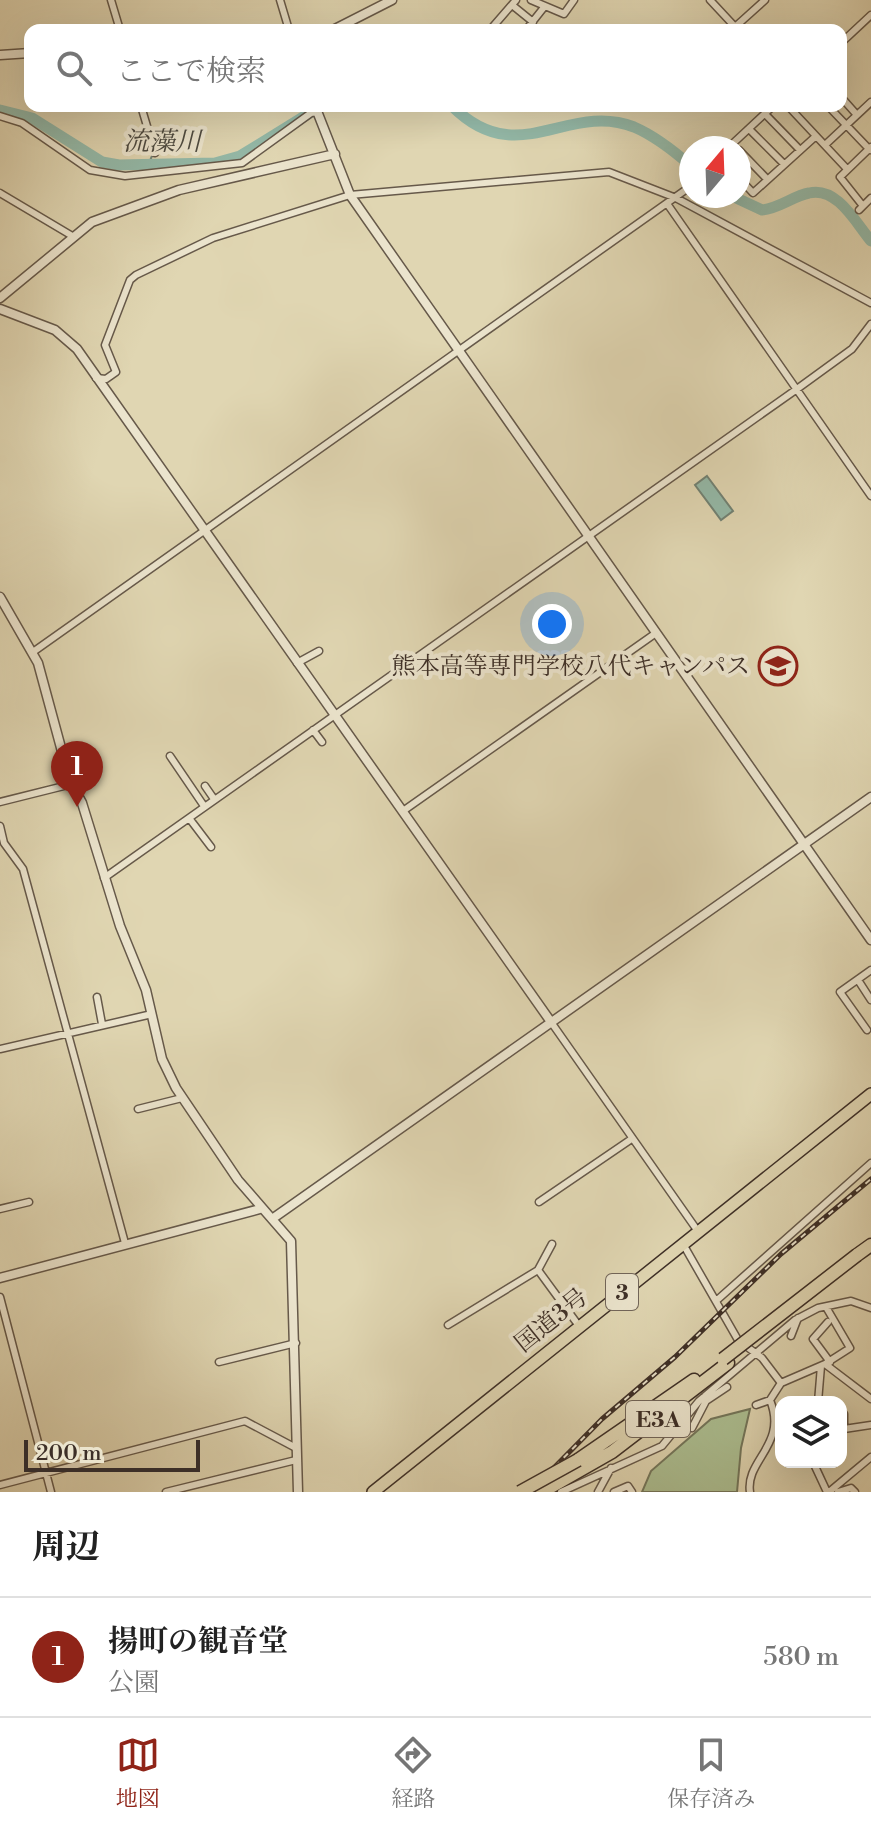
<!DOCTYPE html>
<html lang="ja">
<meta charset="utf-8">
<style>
body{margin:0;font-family:"Libre Bodoni","Noto Serif JP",serif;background:#f6f6f6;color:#222}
.controls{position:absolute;right:24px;bottom:24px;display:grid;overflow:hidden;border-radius:16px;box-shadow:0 8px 32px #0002}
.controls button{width:72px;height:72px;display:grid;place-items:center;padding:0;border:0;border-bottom:2px solid #e0e0e0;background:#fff;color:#222;font:40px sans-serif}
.compass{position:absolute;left:679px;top:136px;width:72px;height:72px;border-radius:50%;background:#fff;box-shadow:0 8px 32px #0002;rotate:19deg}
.scale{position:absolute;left:24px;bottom:20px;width:176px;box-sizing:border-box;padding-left:8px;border:4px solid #3d2f27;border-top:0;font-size:22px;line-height:28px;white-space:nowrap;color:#3d2f27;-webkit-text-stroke:6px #ebe4cd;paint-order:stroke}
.you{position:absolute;left:552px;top:624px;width:28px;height:28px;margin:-20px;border:6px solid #fff;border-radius:50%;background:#1a73e8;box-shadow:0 0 0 12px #1a73e833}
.badge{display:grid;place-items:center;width:52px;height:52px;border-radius:50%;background:#8f2418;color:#fff;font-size:26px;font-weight:700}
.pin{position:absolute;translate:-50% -66px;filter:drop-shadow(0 2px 4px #0008)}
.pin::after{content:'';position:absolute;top:42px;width:28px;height:24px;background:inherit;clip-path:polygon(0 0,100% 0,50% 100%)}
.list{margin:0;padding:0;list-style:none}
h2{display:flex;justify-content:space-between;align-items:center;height:104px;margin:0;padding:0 32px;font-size:34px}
h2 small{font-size:26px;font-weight:400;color:#767676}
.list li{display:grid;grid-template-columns:52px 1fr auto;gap:24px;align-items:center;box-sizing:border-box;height:120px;padding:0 32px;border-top:2px solid #e0e0e0}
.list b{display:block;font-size:30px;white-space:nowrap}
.list p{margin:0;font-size:26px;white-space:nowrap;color:#767676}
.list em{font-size:26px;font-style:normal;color:#767676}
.icon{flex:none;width:44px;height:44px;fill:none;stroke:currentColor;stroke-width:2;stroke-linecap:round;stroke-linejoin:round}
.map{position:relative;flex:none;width:871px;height:1492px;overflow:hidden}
.search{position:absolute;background:#fff;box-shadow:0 8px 32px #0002;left:24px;right:24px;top:24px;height:88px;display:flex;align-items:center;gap:20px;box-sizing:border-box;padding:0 28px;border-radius:16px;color:#767676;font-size:30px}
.sheet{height:224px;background:#fff}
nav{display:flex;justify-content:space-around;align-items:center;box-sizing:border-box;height:112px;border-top:2px solid #e0e0e0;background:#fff;font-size:22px;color:#767676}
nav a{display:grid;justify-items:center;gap:4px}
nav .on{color:#8f2418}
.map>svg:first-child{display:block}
.green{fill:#acbf92;stroke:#74775c;stroke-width:2}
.water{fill:#94b9a8;stroke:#718274;stroke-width:2}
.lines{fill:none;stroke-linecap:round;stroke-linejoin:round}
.stream{stroke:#718274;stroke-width:2}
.river{stroke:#94b9a8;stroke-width:11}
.minor-casing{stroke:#66594a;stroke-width:9}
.tertiary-casing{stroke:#66594a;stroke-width:11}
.trunk-casing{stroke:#3d2f27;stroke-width:14}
.motorway-casing{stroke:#3d2f27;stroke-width:15}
.minor{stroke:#ebe4cd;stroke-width:6}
.tertiary{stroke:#ebe4cd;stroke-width:8}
.trunk{stroke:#e0d6b2;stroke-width:11}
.motorway{stroke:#e0d6b2;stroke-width:12}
.rail-casing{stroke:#3d2f27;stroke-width:5}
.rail{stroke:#ebe4cd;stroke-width:2;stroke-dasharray:6;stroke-linecap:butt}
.motorway-bridge-casing{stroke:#3d2f27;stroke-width:15;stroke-linecap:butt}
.motorway-bridge{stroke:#e0d6b2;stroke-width:12}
.labels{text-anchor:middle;stroke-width:8;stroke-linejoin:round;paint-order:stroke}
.shield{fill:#ebe4cd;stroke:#716559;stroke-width:2}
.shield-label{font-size:22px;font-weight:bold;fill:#3d2f27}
.poi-label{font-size:24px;fill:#3d2f27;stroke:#ebe4cd;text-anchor:end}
.street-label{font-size:24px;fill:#3d2f27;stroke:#ebe4cd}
.water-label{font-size:26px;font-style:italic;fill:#4e4b41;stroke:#ebe4cd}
</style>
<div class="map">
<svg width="871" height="1492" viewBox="0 0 871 1492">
<rect width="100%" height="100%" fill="#e0d6b2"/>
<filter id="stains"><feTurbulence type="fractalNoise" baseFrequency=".0025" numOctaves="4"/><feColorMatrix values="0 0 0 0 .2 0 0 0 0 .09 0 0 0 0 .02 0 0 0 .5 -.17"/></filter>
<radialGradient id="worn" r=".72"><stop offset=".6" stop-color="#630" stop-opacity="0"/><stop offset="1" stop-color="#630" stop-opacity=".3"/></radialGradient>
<path class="green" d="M750,1409L741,1448L737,1492H642L651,1471L711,1419Z"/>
<path class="water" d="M707,476L733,511L721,520L695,485Z"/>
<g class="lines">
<path class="stream" d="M149,163L152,156"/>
<path class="river" d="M347,106H349
M452,106C518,172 567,101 634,127C655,136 674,151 691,166
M0,110L32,118L102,162L119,165L215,163L240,156L321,106
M732,196L762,210C780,208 793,196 809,193C837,186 856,223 871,241"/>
<defs>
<path id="minor" d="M111,0L120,30
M280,0L289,30
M531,0L564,14L574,0
M710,0L738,30
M512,5L533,22
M735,27L765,0
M490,30L516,0
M526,30L545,6
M841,43L871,15
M841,97L857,115
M141,106L155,153
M788,106L847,169
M828,106L870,150
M765,114L800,150
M0,116L22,123L90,170L125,176L242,163L311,113L318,112
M749,129L784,164
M825,145L871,102
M728,148L773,106
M739,150L767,179
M739,178L753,193L816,136
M0,193L74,237
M668,205L871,496
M863,206L840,177L871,147
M859,210L871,198
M96,378L106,379L116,372L105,345L130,280L136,275L213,238L350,195L609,172L676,198L871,303
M33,652L691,186
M297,663L319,651
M313,730L322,742
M170,756L204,806
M205,786L214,799
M0,802L72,784
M403,811L656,633
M189,818L211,847
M0,826L4,843L23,869L125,1243
M104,878L797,389L852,349L871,324
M858,980L871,1000
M97,997L102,1024
M551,1022L697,1230
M867,1030L840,992L871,970
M0,1049L152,1014
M138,1109L182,1098
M539,1202L630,1140
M0,1209L29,1202
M683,1244L738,1340L762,1358L781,1383
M538,1270L579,1326
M0,1297L51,1492
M716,1301L871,1163
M828,1322L813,1339L830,1362
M448,1325L538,1270L552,1244
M791,1336L798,1318
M219,1362L296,1343
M825,1364L850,1348L826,1307
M705,1396L706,1401L727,1387
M818,1402L821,1366
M756,1405L770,1400
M844,1414V1429L871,1425
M692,1428L706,1401
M813,1462L827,1492
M0,1485L245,1421L296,1448
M166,1492L296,1460
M561,1492L662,1446L699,1401L795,1320L818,1308L851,1301L871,1308
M598,1492L611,1468
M614,1492L628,1486L632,1492
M750,1492C745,1460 788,1445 770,1400L781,1383L825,1364L871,1399
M829,1492L871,1457
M838,1492L851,1488L855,1492"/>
<path id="tertiary" d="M333,30L392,0
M0,55L30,53
M315,106L350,195L871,940
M0,298L92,222L179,190L335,154
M0,309L55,330L77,349L551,1022
M0,597L38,663L70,781L82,803L120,926L146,990L162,1059L176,1088L238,1180L291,1241L298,1492
M272,1219L871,797
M0,1278L260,1209"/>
<path id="trunk" d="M373,1492L871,1094"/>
<path id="motorway" d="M857,1255L871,1245
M578,1460L694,1380
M542,1492L612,1452L728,1363"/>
</defs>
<use href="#minor" class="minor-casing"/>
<use href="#tertiary" class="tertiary-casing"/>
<use href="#trunk" class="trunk-casing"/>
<use href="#motorway" class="motorway-casing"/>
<use href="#minor" class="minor"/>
<use href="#tertiary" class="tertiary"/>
<use href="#trunk" class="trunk"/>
<use href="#motorway" class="motorway"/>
<defs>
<path id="rail" d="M530,1492L602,1419L675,1357L781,1254L871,1179"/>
</defs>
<use href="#rail" class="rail-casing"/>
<use href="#rail" class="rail"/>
<defs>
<path id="motorway-bridge" d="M723,1359L857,1255
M520,1492L578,1460"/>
</defs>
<use href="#motorway-bridge" class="motorway-bridge-casing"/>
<use href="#motorway-bridge" class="motorway-bridge"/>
</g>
<defs>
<symbol id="university-ring" viewBox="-11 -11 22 22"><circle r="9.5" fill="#ebe4cd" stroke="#8f2418" stroke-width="1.5"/><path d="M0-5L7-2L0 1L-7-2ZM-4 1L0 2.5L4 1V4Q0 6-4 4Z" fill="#8f2418"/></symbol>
</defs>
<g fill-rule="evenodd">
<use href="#university-ring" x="756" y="644" width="44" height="44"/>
</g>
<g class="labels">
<g class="shield">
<rect x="606" y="1274" width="32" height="36" rx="6"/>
<rect x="626" y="1401" width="64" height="36" rx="6"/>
</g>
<g class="shield-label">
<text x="622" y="1300">3</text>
<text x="658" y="1427">E3A</text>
</g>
<g class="poi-label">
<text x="750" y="674">熊本高等専門学校八代キャンパス</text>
</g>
<g class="street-label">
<text transform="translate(551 1320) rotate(-39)" y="8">国道3号</text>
</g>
<g class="water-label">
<text x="162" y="150">流藻川</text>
</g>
</g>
<rect width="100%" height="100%" filter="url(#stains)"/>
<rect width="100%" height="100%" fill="url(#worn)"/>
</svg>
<div class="controls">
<button><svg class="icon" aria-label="layers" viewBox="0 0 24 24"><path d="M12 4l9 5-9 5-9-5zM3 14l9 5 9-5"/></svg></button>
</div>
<svg class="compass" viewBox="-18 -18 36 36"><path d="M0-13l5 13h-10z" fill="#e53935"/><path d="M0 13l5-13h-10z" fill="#767676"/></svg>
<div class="scale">200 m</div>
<div class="you"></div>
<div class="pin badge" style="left:77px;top:807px">1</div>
<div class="search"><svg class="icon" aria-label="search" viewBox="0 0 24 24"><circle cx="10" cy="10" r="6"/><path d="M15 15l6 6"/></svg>ここで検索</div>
</div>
<section class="sheet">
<h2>周辺<small></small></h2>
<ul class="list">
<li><span class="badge">1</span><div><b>揚町の観音堂</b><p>公園</p></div><em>580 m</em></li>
</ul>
</section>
<nav>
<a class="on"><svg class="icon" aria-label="map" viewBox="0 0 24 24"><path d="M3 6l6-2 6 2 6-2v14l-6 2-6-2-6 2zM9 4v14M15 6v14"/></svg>地図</a>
<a><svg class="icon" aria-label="directions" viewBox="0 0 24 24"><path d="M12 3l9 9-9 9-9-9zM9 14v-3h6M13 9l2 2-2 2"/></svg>経路</a>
<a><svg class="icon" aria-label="saved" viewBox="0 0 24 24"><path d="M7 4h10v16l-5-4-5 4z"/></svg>保存済み</a>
</nav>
